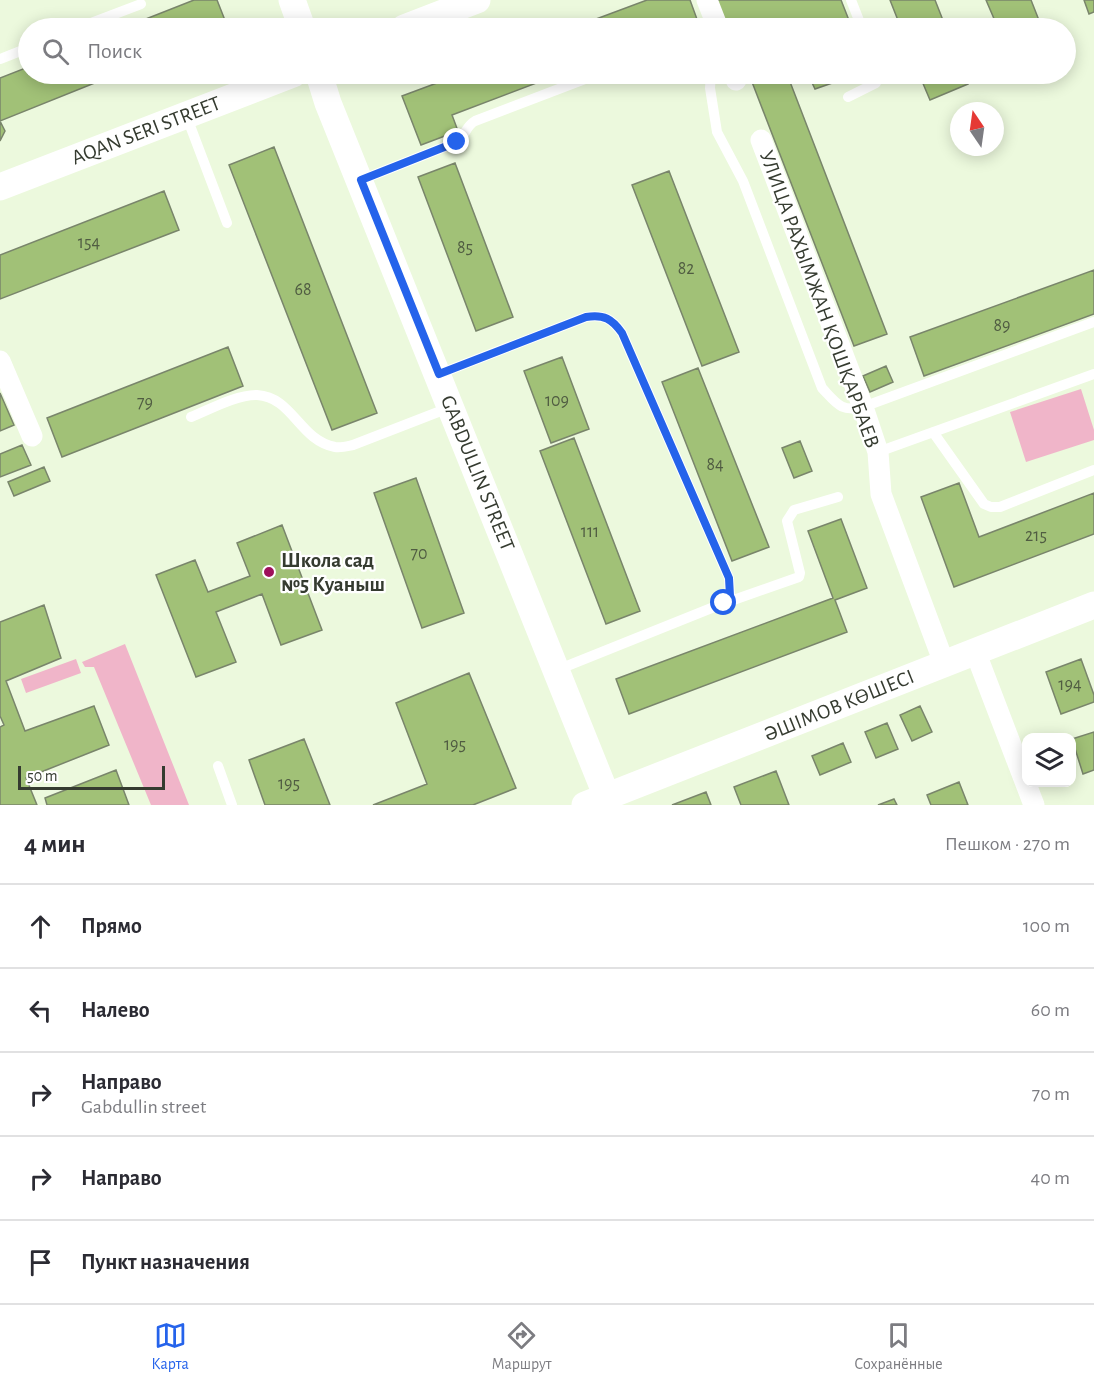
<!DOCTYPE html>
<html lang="ru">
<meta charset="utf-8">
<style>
body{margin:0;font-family:"Alegreya Sans",sans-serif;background:#f2f2f3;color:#2b2b33}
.controls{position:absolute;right:18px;bottom:18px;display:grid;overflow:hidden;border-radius:12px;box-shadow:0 3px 15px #0003}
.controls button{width:54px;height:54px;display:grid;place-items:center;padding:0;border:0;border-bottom:2px solid #e1e1e2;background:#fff;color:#2b2b33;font:30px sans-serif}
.compass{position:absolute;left:950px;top:102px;width:54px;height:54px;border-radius:50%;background:#fff;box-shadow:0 3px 15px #0003;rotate:347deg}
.scale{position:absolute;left:18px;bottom:15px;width:147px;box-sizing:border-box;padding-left:6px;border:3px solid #353b30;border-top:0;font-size:16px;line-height:21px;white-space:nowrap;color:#353b30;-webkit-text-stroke:4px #fff;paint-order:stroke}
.stop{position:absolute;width:18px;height:18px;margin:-14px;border:4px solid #2563eb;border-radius:50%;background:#fff}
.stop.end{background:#2563eb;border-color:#fff;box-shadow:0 2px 6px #0008}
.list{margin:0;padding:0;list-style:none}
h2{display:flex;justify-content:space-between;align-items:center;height:78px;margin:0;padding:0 24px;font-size:26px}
h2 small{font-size:20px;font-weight:400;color:#7c7c81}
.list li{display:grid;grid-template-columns:39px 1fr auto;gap:18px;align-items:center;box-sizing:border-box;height:84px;padding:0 24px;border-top:2px solid #e1e1e2}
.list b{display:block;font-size:22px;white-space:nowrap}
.list p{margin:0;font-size:20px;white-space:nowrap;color:#7c7c81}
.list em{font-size:20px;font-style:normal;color:#7c7c81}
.icon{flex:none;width:33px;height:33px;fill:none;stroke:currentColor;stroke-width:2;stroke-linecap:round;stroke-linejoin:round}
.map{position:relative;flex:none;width:1094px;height:805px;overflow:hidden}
.search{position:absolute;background:#fff;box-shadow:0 3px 15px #0003;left:18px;right:18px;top:18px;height:66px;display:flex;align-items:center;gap:15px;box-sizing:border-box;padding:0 21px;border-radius:33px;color:#7c7c81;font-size:22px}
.sheet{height:498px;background:#fff}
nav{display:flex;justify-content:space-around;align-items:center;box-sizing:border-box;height:84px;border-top:2px solid #e1e1e2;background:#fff;font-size:16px;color:#7c7c81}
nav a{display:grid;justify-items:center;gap:3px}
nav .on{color:#2563eb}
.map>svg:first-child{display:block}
.grass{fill:#f0b5c9}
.building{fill:#a1c177;stroke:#79856b;stroke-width:1.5}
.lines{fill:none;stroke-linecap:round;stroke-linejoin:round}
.service{stroke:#fff;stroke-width:10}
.minor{stroke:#fff;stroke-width:21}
.tertiary{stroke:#fff;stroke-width:27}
.route{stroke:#2563eb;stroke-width:8}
.poi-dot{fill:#9e105b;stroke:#fff;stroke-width:2}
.labels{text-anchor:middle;stroke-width:4.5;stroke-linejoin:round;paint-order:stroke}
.number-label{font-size:18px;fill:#505c42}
.street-label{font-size:21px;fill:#353b30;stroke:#fff}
.poi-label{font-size:21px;font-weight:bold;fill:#353b30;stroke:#fff;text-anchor:start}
</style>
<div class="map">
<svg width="1094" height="805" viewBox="0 0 1094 805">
<rect width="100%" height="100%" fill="#ecf9dd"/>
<path class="grass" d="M1081,389L1094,430V440L1026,462L1010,412Z
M125,644L189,805H151L94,667H85L82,662Z
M76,659L81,673L26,693L21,679Z"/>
<path class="building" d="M194,0H217L228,28H123Z
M647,0H690L698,22L681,28H572Z
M715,0H841L852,28H726Z
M890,0H935L946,28H901Z
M986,0H1031L1042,28H998Z
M1084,0H1094V12L1089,14Z
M28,67V74H117L0,121V78Z
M461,74H560L452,115L458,131L421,145L402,96Z
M775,74H787L887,334L854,346L752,82Z
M808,74H858L815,89Z
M919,74H964L968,84L930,100Z
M0,121L5,131L0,141Z
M274,147L377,413L332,430L229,165Z
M455,163L513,317L476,331L418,177Z
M669,171L739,352L702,366L632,185Z
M164,191L179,230L0,299V255Z
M1094,270V314L924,376L910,337Z
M228,347L243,386L62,457L47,418Z
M562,357L589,429L551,443L524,371Z
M886,366L893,382L870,392L863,376Z
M698,368L769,547L732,561L662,382Z
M0,393L14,425L0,431Z
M574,438L640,611L606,624L540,451Z
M800,441L812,471L794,478L782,448Z
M22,445L31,465L0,477V454Z
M44,467L50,481L14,496L8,482Z
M416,478L464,613L422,628L374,493Z
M959,483L979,537L1094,493V534L954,587L921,497Z
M841,519L867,588L835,600L847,632L629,714L616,679L833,598L808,531Z
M282,525L322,630L281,645L262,594L216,612L236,662L196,677L156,575L195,560L208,592L250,576L237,543Z
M44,605L61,658L6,681L25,731L94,706L109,745L26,778L37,805H0V727L4,725L0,716V622Z
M1081,659L1094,695V702L1061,714L1046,672Z
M469,673L516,788L473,805H373L427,784L396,703Z
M920,706L932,732L912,741L900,715Z
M887,723L898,749L876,758L865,732Z
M1094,732V770L1083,774L1072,739Z
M304,739L330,805H265L249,760Z
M843,743L851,762L820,775L812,756Z
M116,770L129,805H47L45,798Z
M776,771L789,805H741L734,787Z
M959,782L968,805H931L927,795Z
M706,792L711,805H672Z
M894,799L897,805H878Z"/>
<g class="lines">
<path class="service" d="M851,0L862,28
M78,28L141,4
M0,59L28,48
M711,74L710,88L717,132L743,181L822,388C837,404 841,412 863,407L1094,322
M848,97L876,83L878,74
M186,115L227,223
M361,180L457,142C465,136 466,126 475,121L598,74
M439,374L586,317C604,314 612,319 622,333L729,578L730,596L724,603L557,670
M191,417C211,409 235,395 257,395C293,397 299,440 335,447C341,448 348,446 353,445L451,407
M933,432L984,504L991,507H1000L1094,470
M878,452L1094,374
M725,603L799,577L800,573L787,521L794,510L838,497
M218,766L232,805"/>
<path class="minor" d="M707,0L718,28
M734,74L736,80
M761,140L863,407L878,452L881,494L944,663
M0,361L32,436
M975,651L1034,805"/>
<path class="tertiary" d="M292,0L302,28
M404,28L477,0
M319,74L328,103L607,797
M0,187L293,74
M585,805L1094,605"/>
</g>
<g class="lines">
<path class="route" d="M457,142L361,180L439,374L586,317C604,314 612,319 622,333L729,578L730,596L724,603"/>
</g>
<circle class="poi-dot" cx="269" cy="572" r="6"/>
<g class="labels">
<g class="number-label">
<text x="89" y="248">154</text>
<text x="465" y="253">85</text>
<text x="686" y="274">82</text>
<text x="303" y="295">68</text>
<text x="1002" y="331">89</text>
<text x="557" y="406">109</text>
<text x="145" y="408">79</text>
<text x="715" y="470">84</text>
<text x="590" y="537">111</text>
<text x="1036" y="541">215</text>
<text x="419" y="559">70</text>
<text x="1070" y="690">194</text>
<text x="455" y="750">195</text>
<text x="289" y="789">195</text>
</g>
<g class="street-label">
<text transform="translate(146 130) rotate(-21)" y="7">AQAN SERI STREET</text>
<text transform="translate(820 299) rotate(70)" y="7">УЛИЦА РАХЫМЖАН ҚОШҚАРБАЕВ</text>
<text transform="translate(478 473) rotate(68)" y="7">GABDULLIN STREET</text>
<text transform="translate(839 705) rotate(-22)" y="7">ӘШІМОВ КӨШЕСІ</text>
</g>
<g class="poi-label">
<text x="281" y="567">Школа сад<tspan x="281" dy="24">№5 Куаныш</tspan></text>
</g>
</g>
</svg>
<div class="controls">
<button><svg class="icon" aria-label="layers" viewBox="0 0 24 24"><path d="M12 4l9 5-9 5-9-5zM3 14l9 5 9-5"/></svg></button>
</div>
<svg class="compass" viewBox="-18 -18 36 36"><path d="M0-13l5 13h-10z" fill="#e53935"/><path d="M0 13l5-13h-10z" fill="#7c7c81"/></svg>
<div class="scale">50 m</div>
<div class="stop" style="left:724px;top:603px"></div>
<div class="stop end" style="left:457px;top:142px"></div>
<div class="search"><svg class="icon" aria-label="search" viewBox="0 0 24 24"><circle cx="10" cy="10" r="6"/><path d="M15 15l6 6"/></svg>Поиск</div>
</div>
<section class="sheet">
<h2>4 мин<small>Пешком · 270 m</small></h2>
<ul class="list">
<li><svg class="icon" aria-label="ahead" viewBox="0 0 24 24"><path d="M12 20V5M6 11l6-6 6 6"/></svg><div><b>Прямо</b></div><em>100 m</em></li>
<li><svg class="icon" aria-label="left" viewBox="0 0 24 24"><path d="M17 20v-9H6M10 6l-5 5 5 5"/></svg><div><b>Налево</b></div><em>60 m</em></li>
<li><svg class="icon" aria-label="right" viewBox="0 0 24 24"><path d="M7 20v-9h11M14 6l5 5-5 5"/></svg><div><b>Направо</b><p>Gabdullin street</p></div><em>70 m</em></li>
<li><svg class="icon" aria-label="right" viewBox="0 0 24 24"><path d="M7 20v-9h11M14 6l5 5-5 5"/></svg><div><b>Направо</b></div><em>40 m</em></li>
<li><svg class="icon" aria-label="arrive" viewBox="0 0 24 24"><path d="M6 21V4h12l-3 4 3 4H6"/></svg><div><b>Пункт назначения</b></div></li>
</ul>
</section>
<nav>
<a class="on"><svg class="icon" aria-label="map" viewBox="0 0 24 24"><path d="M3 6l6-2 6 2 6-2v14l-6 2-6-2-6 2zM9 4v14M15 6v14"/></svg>Карта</a>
<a><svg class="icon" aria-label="directions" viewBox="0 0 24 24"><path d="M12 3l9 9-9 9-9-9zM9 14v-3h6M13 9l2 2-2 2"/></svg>Маршрут</a>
<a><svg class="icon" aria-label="saved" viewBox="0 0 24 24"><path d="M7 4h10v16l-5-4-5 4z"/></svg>Сохранённые</a>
</nav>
